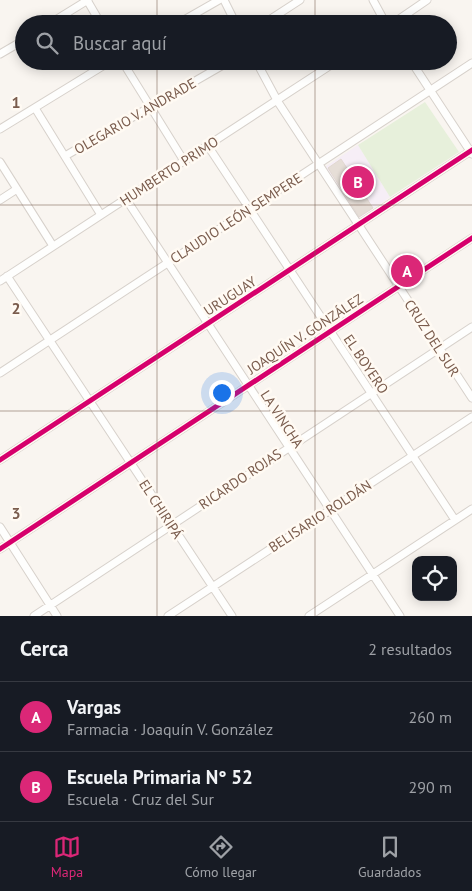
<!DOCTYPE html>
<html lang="es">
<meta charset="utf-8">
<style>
body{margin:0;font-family:"PT Sans",sans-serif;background:#20242c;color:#f1f3f6}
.controls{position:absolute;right:15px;bottom:15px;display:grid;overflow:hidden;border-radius:10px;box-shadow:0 2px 12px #0003}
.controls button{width:45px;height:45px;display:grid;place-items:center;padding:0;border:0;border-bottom:1px solid #363941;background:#171b24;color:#f1f3f6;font:25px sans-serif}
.you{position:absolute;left:221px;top:392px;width:18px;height:18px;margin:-12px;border:4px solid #fff;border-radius:50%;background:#1a73e8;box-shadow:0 0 0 8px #1a73e833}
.badge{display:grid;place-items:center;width:32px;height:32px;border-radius:50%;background:#db2777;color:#fff;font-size:16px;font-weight:700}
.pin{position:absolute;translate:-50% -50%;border:2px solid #fff;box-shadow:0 1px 5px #0006}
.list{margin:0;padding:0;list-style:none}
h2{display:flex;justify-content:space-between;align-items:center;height:65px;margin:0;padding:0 20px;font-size:21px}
h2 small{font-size:16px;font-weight:400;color:#9ea1a6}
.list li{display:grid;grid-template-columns:32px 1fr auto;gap:15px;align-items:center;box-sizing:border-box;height:70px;padding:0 20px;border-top:1px solid #363941}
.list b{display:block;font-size:19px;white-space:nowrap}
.list p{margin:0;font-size:16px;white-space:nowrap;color:#9ea1a6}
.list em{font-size:16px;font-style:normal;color:#9ea1a6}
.icon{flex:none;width:28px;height:28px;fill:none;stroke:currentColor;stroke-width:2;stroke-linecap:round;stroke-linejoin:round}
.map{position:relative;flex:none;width:472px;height:616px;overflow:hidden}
.search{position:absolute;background:#171b24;box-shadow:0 2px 12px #0003;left:15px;right:15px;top:15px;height:55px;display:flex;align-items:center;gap:12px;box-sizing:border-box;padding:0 18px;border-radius:28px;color:#9ea1a6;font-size:19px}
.sheet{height:205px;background:#171b24}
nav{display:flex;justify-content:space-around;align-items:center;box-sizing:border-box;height:70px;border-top:1px solid #363941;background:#171b24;font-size:14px;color:#9ea1a6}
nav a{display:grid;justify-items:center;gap:2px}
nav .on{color:#db2777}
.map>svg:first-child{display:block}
.education{fill:#f6eef6}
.green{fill:#e7f0db}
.building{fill:#e6ded7;stroke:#e2d8d2}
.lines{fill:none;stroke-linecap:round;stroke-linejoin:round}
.minor-casing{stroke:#d7d1cb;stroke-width:9}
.minor{stroke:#fefefd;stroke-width:7}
.cycleway-casing{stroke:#fffaf3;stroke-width:8}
.cycleway{stroke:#d6006c;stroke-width:5}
.grid{fill:none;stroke:#7a5c4d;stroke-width:1;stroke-opacity:0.55}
.labels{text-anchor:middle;stroke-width:5;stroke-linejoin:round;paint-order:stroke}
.street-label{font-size:14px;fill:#7a5c4d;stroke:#fffaf3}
.grid-label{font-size:16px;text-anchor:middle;font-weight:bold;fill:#7a5c4d;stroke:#fffaf3;stroke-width:5;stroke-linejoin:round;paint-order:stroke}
</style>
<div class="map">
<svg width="472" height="616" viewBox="0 0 472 616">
<rect width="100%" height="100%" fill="#f9f5f0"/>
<path class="education" d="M358,145L390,197L358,219L325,167Z"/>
<path class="green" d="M425,102L459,152L390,197L358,145Z"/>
<path class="building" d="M341,159L373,208L359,217L328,168Z"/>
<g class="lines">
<defs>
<path id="minor" d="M87,0L101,24
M224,0L236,24
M373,0L386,24
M49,24L88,0
M177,24L219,0
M263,24L300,0
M392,24L427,0
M0,54L24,40
M122,61L184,161
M256,61L278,102L472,398
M411,61L472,154
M35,108L101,215
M0,129L111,61
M208,146L455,520
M65,156L230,61
M0,162L53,246
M126,199L400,616
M0,200L17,189
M7,276L232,616
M0,281L337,61
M0,373L472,63
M0,460L472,150
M0,527L57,616
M0,549L472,238
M34,616L472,327
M168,616L472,417
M309,616L472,509"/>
</defs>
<use href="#minor" class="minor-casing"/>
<use href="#minor" class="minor"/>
<defs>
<path id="cycleway" d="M0,460L472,150
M0,549L472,238"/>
</defs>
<use href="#cycleway" class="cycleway-casing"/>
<use href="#cycleway" class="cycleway"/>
</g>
<path class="grid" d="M157,0V24M315,0V24M157,61V616M315,61V616M0,205H472M0,411H472"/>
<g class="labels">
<g class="street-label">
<text transform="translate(135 116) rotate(-30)" y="5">OLEGARIO V. ANDRADE</text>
<text transform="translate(169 171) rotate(-33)" y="5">HUMBERTO PRIMO</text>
<text transform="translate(236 218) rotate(-33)" y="5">CLAUDIO LEÓN SEMPERE</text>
<text transform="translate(230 296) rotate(-33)" y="5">URUGUAY</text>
<text transform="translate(305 334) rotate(-33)" y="5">JOAQUÍN V. GONZÁLEZ</text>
<text transform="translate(432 338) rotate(57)" y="5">CRUZ DEL SUR</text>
<text transform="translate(366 364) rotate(56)" y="5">EL BOYERO</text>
<text transform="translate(282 419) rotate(57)" y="5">LA VINCHA</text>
<text transform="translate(240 479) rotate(-34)" y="5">RICARDO ROJAS</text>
<text transform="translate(161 509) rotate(57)" y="5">EL CHIRIPÁ</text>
<text transform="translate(320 516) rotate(-33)" y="5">BELISARIO ROLDÁN</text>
</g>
</g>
<g class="grid-label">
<text x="16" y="108">1</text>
<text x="16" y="314">2</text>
<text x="16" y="519">3</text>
</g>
</svg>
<div class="controls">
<button><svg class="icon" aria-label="locate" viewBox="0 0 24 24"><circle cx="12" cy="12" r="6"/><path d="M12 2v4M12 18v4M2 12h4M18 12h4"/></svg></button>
</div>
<div class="you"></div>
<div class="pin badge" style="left:407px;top:271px">A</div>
<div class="pin badge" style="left:358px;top:182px">B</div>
<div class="search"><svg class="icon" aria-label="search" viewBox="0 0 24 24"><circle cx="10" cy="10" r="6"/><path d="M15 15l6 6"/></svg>Buscar aquí</div>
</div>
<section class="sheet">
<h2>Cerca<small>2 resultados</small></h2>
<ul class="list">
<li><span class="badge">A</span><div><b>Vargas</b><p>Farmacia · Joaquín V. González</p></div><em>260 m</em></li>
<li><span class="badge">B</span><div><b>Escuela Primaria N° 52</b><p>Escuela · Cruz del Sur</p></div><em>290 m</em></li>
</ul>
</section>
<nav>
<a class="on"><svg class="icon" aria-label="map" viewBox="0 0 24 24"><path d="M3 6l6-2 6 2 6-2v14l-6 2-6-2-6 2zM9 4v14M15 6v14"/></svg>Mapa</a>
<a><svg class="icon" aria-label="directions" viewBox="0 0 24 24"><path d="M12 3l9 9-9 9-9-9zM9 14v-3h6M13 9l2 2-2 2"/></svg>Cómo llegar</a>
<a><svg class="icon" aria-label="saved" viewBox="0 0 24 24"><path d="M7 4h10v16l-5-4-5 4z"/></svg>Guardados</a>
</nav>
